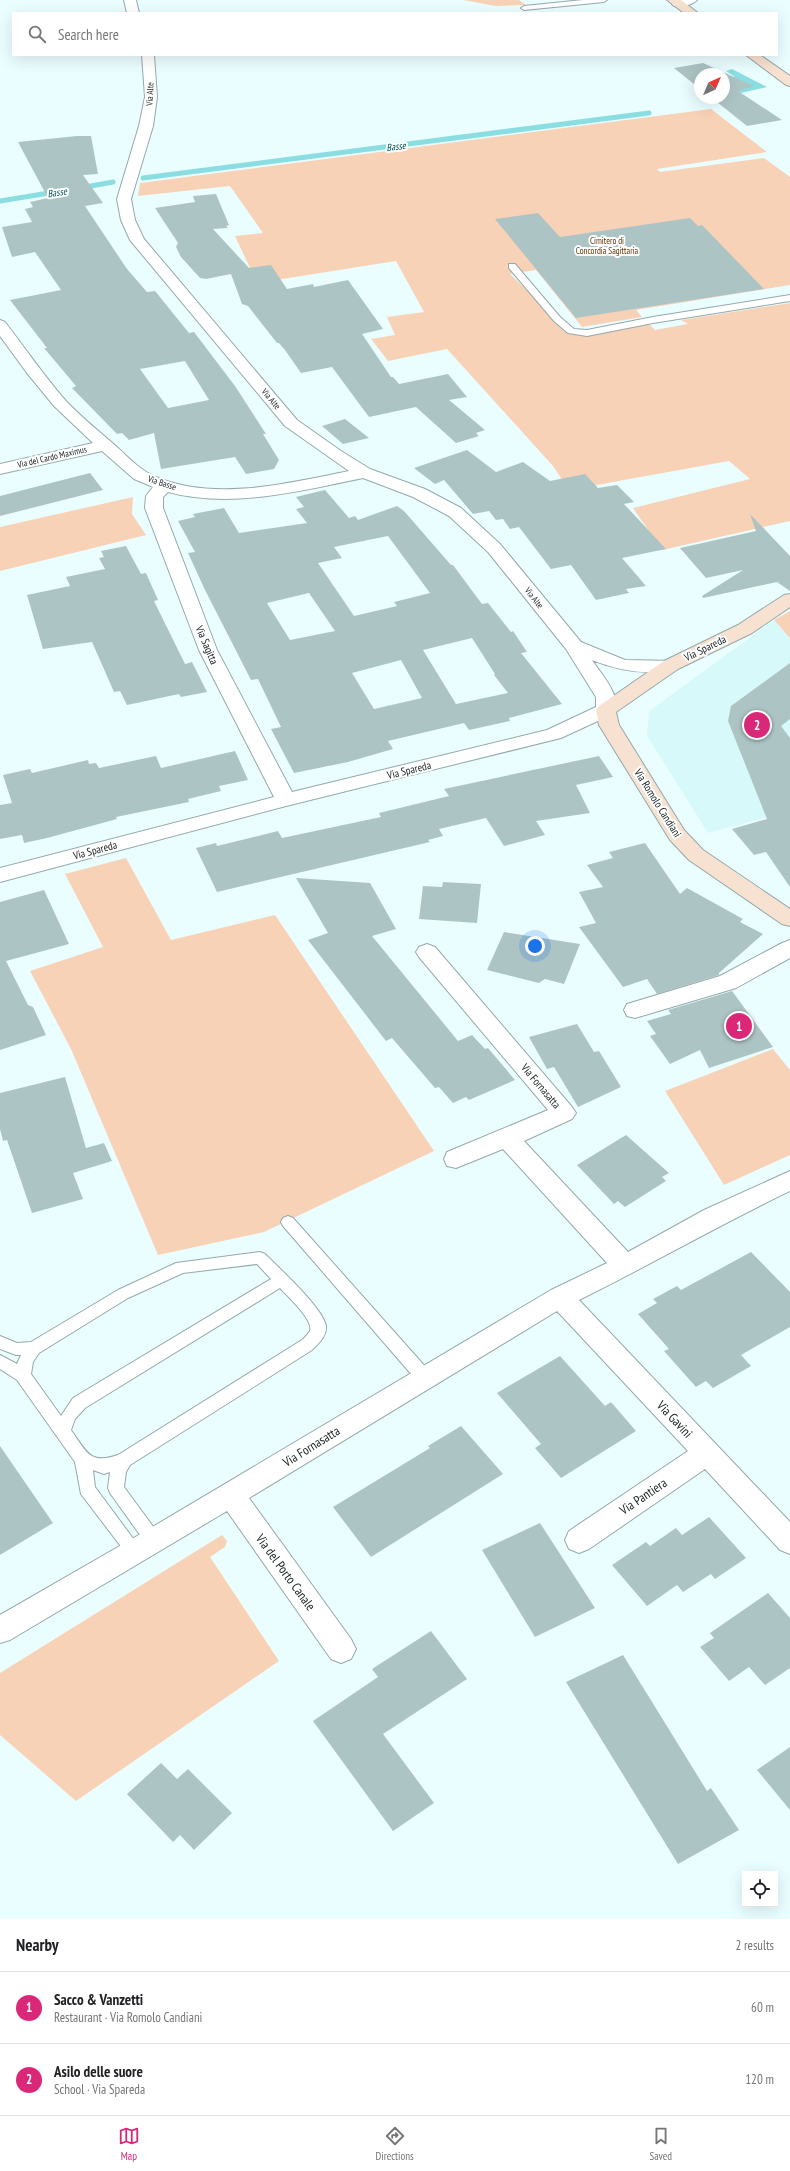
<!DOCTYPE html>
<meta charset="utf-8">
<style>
body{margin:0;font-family:"PT Sans Narrow",sans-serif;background:#f2f2f2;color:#202124}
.controls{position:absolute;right:12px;bottom:12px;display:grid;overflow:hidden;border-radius:0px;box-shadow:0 4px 16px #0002}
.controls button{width:36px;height:36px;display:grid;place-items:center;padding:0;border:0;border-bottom:1px solid #e0e0e0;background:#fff;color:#202124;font:20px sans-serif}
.compass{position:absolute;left:694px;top:68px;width:36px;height:36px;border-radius:50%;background:#fff;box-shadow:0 4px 16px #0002;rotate:44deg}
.you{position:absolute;left:535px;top:946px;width:14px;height:14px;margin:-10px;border:3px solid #fff;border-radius:50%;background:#1a73e8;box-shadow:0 0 0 6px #1a73e833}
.badge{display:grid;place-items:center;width:26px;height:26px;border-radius:50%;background:#db2777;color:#fff;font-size:13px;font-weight:700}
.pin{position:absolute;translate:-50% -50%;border:2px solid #fff;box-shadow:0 1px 4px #0006}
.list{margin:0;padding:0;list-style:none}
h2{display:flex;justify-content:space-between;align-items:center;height:52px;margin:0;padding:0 16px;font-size:17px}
h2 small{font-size:13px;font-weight:400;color:#757577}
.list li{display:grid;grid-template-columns:26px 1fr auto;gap:12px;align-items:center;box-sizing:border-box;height:72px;padding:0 16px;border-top:1px solid #e0e0e0}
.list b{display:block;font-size:15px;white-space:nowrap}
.list p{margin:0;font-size:13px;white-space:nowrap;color:#757577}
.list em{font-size:13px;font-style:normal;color:#757577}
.icon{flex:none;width:22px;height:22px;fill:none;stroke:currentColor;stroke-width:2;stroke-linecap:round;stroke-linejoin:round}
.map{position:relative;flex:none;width:790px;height:1919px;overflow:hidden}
.search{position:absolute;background:#fff;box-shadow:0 4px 16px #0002;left:12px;right:12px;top:12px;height:44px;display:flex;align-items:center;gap:10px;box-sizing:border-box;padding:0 14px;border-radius:0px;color:#757577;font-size:15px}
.sheet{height:196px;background:#fff}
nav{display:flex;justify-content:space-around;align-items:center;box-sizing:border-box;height:56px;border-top:1px solid #e0e0e0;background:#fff;font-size:11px;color:#757577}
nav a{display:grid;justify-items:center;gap:2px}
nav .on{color:#db2777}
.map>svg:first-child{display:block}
.built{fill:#d7f9fa}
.green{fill:#f8d2b7}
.water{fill:#8adee1}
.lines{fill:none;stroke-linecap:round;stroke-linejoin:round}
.stream{stroke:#8adee1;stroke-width:5}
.building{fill:#adc4c5;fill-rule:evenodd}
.lane-casing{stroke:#93a9aa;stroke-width:2}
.street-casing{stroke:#93a9aa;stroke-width:2}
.secondary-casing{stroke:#93a9aa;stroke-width:2}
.lane{fill:#fff;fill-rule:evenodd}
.street{fill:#fff;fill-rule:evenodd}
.secondary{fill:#f7e1d0;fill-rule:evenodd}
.labels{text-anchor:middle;stroke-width:4;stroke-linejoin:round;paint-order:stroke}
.far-street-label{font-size:9px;fill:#161f1f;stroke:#fff}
.far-park-label{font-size:9px;fill:#633201;stroke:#fff}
.far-water-label{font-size:10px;font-style:italic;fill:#025255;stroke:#fff}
.street-label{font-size:11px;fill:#161f1f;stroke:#fff}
.near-street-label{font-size:13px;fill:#161f1f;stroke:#fff}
</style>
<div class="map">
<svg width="790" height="1919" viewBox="0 0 790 1919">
<rect width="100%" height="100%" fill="#ebfeff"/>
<path class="built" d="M774,620L790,638V811L708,833L647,736L649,711Z"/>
<path class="green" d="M463,0H519L526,5L496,6Z
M711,109L767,152L657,169L660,172L764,158L790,177V285L636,310L642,317L582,327L536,270L510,274L571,333L585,335L648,323L655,330L688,324L681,320L790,303V521L662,550L633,508L750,479L729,461L569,490L553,466L447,349L388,361L371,339L395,335L387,317L424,312L396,261L257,283L235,236L263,233L230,186L138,196L140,183Z
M133,497L132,514L146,535L0,571V527Z
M790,611V638L774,620Z
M126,858L171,940L275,915L434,1151L264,1232L158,1255L71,1049L30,971L103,947L65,874Z
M773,1049L790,1070V1155L724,1185L665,1091Z
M222,1535L227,1541L225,1547L210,1557L279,1661L76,1801L0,1735V1673Z"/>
<path class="water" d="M732,69L767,87L741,93L724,84V78L735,77L726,71Z"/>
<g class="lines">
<path class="stream" d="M143,178L649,113
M80,188L113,182
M0,201L55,192"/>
</g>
<path class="building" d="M703,63L754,86L738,91L782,120L747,126L712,98H724V74H700V89L674,68Z
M77,136H91L98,174L83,175L103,203L85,206L127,269L147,292L155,291L189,333L194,332L235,386L266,434H263L279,460L274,469L246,474L235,457L161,469L154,433L129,440L122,433L117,434L72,388L76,386L44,348H47L10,300L61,290L35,252L12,257L2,227L32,222L25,209L33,207L30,202L48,198L18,142ZM185,361L209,400L168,408L140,369Z
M216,194L229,225L226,226L228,228L213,229L249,268L271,265L287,289L313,284L314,287L348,280L383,329L362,334L391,377H393L399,384L448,374L467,397L449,400L485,430L476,433L479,436L456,443L416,407L369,417L332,367L301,373L285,350L279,343H277L248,306L242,304L231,274L206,279L200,278L181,257L176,247L178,243L155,208L195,202L193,196Z
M538,213L560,237L690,218L698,226L702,225L764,289L576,318L495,219Z
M345,419L369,438L343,444L322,426Z
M467,450L496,472L523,462L550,481L585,474L598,488L617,485L634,502L624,504L666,549L622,558L646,586L626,589L629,593L596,600L571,565L551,569L519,527L510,529L503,519L496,520L489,511L473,514L444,480L435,484L414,468Z
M90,473L103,490L0,516V496Z
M325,490L349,518L355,516L358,520L397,506L404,511L451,565H453L482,604L488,603L511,632L513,631L527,652L521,653L562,704L509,718L510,721L469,730L464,723L388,741L393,749L348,762L294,773L271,729L281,727L258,679L251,680L205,590L188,553L195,552L178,521L195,517L193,514L224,508L239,533L307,523L296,509L304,507L296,497ZM388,536L430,593L394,602L397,606L354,616L318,563L342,558L334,547ZM309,593L335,631L290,640L267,603ZM472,638L495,674L494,675L508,693L456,704L423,650ZM401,660L422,698L374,709L352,673Z
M750,514L790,556V591L777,582L703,598L702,596L743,570L706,578L680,548L756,531Z
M126,546L141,574L146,573L158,600L154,601L185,664L192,662L207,692L181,697L179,694L127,705L120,691L114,692L92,642L43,649L27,595L70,586L66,577L105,569L99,558L104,557L101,551Z
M790,663V719L781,726L790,738V887L766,852L754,855L732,829L767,819L728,721L731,706Z
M235,751L248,780L219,786L221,791L188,799L189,802L116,817L117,819L47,838L24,843L22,835L0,839V805L12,803L3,775L30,769L32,773L88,760L89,764L96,763L99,768L156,756L161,768Z
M599,756L613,777L576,785L590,813L536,821L545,835L504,846L486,818L439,829L443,836L428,840L430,842L217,892L196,848L216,843L217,846L278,831L282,838L381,817L379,813L449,796L444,789Z
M645,843L680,894L687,888L743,919L740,922L763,934L719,973V975L657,994L647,979L623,987L579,927L596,923L579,892L603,887L587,865L613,858L609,852Z
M296,878L370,883L396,929L372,936L458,1041L472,1035L485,1049L488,1048L515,1080L469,1100L466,1097L453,1103L439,1087L435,1088L392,1038L386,1041L308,940L328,933Z
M443,882L481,884L477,923L419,919L423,886L442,887Z
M44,890L69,944L6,961L28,1005L33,1007L46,1035L0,1050V902Z
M504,932L580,944L564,984L545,979L539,983L487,970Z
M732,991L773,1047L709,1068L700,1050L670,1064L650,1036L656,1034L647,1021L671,1014L668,1010Z
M577,1024L594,1052L599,1051L621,1087L578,1107L554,1067L547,1069L529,1037Z
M65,1077L86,1148L104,1143L112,1161L73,1173L83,1199L32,1213L7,1140L3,1141L0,1129V1093Z
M626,1135L669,1173L662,1177L666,1181L625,1207L618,1201L614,1204L577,1165Z
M751,1252L790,1292V1327L741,1355L751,1366L713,1388L706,1381L696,1387L664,1351L669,1349L638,1314L657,1303L653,1299L677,1286L681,1290Z
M560,1356L605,1406L611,1402L636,1431L561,1478L535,1448L541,1444L497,1393Z
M461,1426L503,1474L371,1557L333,1507L430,1448L428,1446Z
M0,1446L53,1523L0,1555Z
M709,1517L746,1558L715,1579L711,1574L683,1592L677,1585L647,1606L612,1565L646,1542L650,1546L676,1528L682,1535Z
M540,1523L595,1608L535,1637L482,1550Z
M768,1593L790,1618V1668L765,1685L749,1667L729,1681L700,1647L714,1638L710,1633Z
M431,1631L467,1679L383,1734L434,1803L393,1831L313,1721L378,1677L372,1669Z
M623,1655L707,1791L711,1788L739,1830L678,1864L566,1682Z
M790,1747V1810L757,1770Z
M161,1763L177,1779L188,1769L232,1813L194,1850L180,1835L173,1842L127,1794Z"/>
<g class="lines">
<defs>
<path id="lane" d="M583,0H607L604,2L524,10L521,8L524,6Z
M509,264H515L560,317L574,329L587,330L653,317L790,295V301L653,323L587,336L568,333L554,321L509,268Z
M288,1216L293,1218L430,1372L432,1377L430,1382L424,1384L418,1382L283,1226L281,1222L283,1218Z
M260,1252L265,1254C279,1268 323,1308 326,1326C327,1336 319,1343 312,1350L130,1465L126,1472L124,1487L160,1536L162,1541L160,1546L154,1548L148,1546L110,1493L108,1488L110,1472L104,1474L93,1470L95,1487L143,1552L141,1557L135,1560L129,1557L81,1494L75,1462L17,1380L0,1369V1355L17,1364L21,1355H16L0,1349V1336L17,1343L31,1342L118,1290L176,1263ZM257,1264L271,1279L73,1398L61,1416L31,1374L33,1362L39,1353L128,1298L183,1273ZM280,1288C287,1296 314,1320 310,1331C308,1334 304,1338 302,1340L118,1455C89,1465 86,1451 71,1430L75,1419L85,1408Z"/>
<path id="street" d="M124,0H136L139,13H127Z
M679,0H697C692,5 681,8 674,6L672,4Z
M142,55H154L157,97L153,126L131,199L135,220L144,239L297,420L341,451L370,469L425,489L461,508L500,544L581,642L625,660L678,661L680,665L678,669C648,676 620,671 592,660C601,674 624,698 613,714L561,738L286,806L0,882V868L274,797L199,650L145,508L146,496L153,487L134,479L102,451L0,474V464L93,443L54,406L27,373L0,336V320L5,322C25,348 44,376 66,401C82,418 100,432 118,448C129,458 141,471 156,477C215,502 289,483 349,471L285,426L130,240L121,220L117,199L139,126L145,97ZM363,478L413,497L449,516L488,552L566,649L596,697V707L547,730L292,792L217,650L163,508V497L168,492C231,509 300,491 363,478Z
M790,940V958L736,988L635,1018L627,1016L624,1010L627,1004L720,976L782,943Z
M427,944L435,947L572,1107L576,1113L572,1119L524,1141L628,1252L704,1210L790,1171V1191C719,1225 650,1265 579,1300L790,1522V1554L780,1550L705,1469L589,1549L579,1553L569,1549L565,1540L569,1531L688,1451L557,1311L249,1498L351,1639L356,1649L351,1659L341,1663L331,1659L227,1511L10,1640L0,1643V1615L144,1532L551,1290L607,1263L503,1149L456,1168L447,1166L444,1159L447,1152L548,1110L419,957L416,952L419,947Z"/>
<path id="secondary" d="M667,0H681L698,13H684Z
M746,55H760L790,76V86L786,85Z
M790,594V607L752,633L678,669L616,712L619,725L684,830L703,850L790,909V926L782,924L689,860L670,840L599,725L596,710L599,706L664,661L738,625L784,595Z"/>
</defs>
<use href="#lane" class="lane-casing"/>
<use href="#street" class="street-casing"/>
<use href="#secondary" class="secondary-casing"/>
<use href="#lane" class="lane"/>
<use href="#street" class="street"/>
<use href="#secondary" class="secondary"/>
</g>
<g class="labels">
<g class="far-street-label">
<text transform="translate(150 94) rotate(-88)" y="3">Via Alte</text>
<text transform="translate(271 399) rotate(50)" y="3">Via Alte</text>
<text transform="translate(52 457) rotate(-13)" y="3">Via del Cardo Maximus</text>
<text transform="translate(162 483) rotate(18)" y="3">Via Basse</text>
<text transform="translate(534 598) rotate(51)" y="3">Via Alte</text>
</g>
<g class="far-park-label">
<text x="607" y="244">Cimitero di<tspan x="607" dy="10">Concordia Sagittaria</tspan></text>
</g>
<g class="far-water-label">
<text transform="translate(396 146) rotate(-7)" y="4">Basse</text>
<text transform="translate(57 192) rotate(-9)" y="4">Basse</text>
</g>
<g class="street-label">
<text transform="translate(207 645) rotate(67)" y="4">Via Sagitta</text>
<text transform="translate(705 648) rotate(-26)" y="4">Via Spareda</text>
<text transform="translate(409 770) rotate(-14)" y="4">Via Spareda</text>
<text transform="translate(658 803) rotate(58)" y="4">Via Romolo Candiani</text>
<text transform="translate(95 850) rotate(-15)" y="4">Via Spareda</text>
<text transform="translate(541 1086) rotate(50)" y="4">Via Fornasatta</text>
</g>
<g class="near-street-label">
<text transform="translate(675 1419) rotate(47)" y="5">Via Gavini</text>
<text transform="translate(311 1446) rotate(-32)" y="5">Via Fornasatta</text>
<text transform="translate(643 1496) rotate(-34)" y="5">Via Pantiera</text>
<text transform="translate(286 1572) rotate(54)" y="5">Via del Porto Canale</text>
</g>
</g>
</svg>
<div class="controls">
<button><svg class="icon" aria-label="locate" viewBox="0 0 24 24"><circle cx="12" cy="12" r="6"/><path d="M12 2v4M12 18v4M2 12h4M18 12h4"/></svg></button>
</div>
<svg class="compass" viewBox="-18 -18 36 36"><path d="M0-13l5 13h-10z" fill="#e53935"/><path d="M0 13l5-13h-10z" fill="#757577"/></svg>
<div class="you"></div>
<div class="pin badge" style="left:739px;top:1026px">1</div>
<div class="pin badge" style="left:757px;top:725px">2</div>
<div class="search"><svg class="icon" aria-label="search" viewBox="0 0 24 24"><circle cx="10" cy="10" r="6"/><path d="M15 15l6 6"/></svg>Search here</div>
</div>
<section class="sheet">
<h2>Nearby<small>2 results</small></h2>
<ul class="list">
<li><span class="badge">1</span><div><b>Sacco &amp; Vanzetti</b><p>Restaurant · Via Romolo Candiani</p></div><em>60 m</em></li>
<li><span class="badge">2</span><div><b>Asilo delle suore</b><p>School · Via Spareda</p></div><em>120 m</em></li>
</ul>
</section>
<nav>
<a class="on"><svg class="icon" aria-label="map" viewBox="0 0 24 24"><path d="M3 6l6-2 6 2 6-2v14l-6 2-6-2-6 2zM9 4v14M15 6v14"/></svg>Map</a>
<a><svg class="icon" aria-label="directions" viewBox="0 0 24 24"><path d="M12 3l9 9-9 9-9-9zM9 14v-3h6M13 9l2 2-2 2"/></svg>Directions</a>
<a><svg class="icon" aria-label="saved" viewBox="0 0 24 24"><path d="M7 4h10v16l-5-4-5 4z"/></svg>Saved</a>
</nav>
